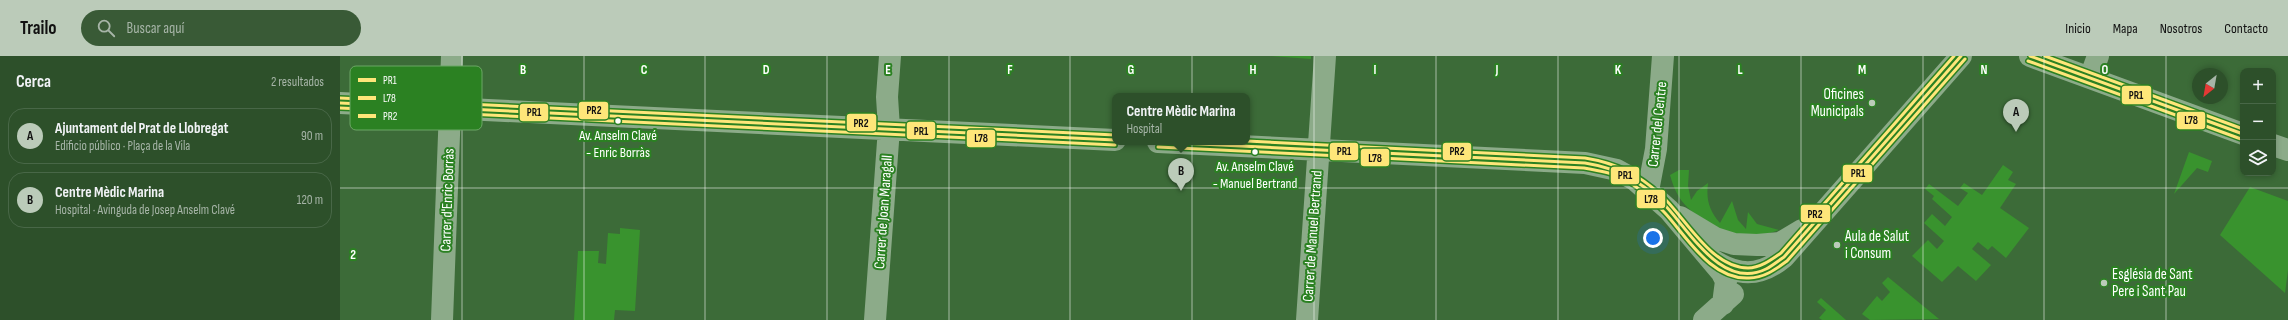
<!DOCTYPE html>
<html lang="es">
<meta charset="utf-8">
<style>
body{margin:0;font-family:"Sofia Sans Condensed",sans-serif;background:#395a36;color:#f1f3f6}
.controls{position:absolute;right:12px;top:12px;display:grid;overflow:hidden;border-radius:8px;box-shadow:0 2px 6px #0003}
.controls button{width:36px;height:36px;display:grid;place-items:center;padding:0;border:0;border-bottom:1px solid #486747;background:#2d502a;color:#f1f3f6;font:20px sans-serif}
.compass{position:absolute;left:1852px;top:12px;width:36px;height:36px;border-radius:50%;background:#2d502a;box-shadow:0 2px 6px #0003;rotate:211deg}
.you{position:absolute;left:1313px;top:182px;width:14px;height:14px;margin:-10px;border:3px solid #fff;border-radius:50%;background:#1a73e8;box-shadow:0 0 0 6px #1a73e833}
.badge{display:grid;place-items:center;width:26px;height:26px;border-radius:50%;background:#bbcbb9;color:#111;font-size:13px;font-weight:700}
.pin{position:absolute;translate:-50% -33px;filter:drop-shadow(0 1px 2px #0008)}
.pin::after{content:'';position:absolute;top:21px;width:14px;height:12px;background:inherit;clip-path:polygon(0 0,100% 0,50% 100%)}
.popup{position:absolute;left:772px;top:37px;width:138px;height:52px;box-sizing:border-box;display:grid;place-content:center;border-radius:8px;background:#2d502a;filter:drop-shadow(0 1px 3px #0005);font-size:13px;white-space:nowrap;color:#a7b5a8}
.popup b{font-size:15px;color:#f1f3f6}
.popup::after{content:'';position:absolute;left:50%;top:100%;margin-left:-8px;border:8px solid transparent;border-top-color:#2d502a}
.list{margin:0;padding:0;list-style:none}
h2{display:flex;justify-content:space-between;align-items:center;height:52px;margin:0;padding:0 16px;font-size:17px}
h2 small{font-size:13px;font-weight:400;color:#a7b5a8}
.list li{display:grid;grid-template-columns:26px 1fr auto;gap:12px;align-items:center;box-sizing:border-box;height:56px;margin:0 8px 8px;padding:0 8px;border:1px solid #486747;border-radius:16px}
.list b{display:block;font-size:15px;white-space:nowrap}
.list p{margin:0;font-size:13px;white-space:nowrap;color:#a7b5a8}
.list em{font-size:13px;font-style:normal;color:#a7b5a8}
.icon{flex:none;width:22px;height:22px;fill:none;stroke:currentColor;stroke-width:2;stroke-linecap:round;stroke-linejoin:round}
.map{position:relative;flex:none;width:1948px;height:264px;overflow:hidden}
header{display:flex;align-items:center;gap:24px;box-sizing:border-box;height:56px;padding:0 20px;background:#bbcbb9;color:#111}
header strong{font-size:19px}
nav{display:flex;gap:22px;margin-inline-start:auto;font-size:14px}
.search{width:280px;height:36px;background:#395a36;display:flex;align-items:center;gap:10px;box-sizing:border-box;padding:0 14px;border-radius:22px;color:#a7b5a8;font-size:15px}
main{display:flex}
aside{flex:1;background:#2d502a}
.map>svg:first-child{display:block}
.green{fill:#39932e}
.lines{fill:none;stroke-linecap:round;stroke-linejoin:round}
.minor{stroke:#8cab89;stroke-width:22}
.bus-1-casing{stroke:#2b8122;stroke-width:6}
.bus-2-casing{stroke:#2b8122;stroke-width:6}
.bus-3-casing{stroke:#2b8122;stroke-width:6}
.bus-1{stroke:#fee679;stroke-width:3}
.bus-2{stroke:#fee679;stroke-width:3}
.bus-3{stroke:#fee679;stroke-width:3}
.grid{fill:none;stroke:#fff;stroke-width:1;stroke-opacity:0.55}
.poi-dot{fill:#bbcbb9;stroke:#2b8122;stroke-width:1.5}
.bus-dot{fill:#fff;stroke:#2b8122;stroke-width:1.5}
.labels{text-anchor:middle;stroke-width:4;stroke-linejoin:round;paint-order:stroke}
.bus-label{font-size:14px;fill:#fff;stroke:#2b8122}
.poi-label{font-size:15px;fill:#fff;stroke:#2b8122;text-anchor:start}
.street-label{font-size:15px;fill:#fff;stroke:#2b8122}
.key{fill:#2b8122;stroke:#6ba764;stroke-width:1}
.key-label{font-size:11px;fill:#fff}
.grid-label{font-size:13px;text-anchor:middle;font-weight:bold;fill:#fff;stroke:#2b8122;stroke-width:4;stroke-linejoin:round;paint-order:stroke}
.line-badge{stroke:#2b8122;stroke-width:1.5}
.pale-badge-label{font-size:11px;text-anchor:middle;font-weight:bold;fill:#111}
</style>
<header>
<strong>Trailo</strong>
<div class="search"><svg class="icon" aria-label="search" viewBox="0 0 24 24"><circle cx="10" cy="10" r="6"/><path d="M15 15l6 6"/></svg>Buscar aquí</div>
<nav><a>Inicio</a><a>Mapa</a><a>Nosotros</a><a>Contacto</a></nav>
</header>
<main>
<aside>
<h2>Cerca<small>2 resultados</small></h2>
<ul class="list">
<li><span class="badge">A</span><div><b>Ajuntament del Prat de Llobregat</b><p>Edificio público · Plaça de la Vila</p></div><em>90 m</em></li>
<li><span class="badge">B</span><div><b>Centre Mèdic Marina</b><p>Hospital · Avinguda de Josep Anselm Clavé</p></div><em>120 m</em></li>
</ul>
</aside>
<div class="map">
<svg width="1948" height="264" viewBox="0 0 1948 264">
<rect width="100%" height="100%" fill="#3c6b38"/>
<path class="green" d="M929,0H971V3Z
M1849,96L1872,105L1868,116L1857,112L1834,138Z
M1663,109L1673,116L1668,124L1676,128L1660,152L1689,172L1666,202L1652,190L1648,194L1638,186L1632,193L1651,209L1636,225L1618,210L1602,226L1572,200L1588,184L1597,193L1604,185L1584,167L1592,158L1605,170L1612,161L1592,143L1594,140L1585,133L1589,128L1618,150L1628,137L1620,132L1624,127L1642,139Z
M1339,114H1349L1348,130L1351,144L1357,135L1368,127C1366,144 1369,154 1380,167L1392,145L1398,164L1406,173L1408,156L1417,168L1439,174C1425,179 1408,182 1393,180C1388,179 1382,174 1377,171C1352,157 1338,149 1330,119Z
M1910,131L1948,145V214L1945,237L1880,179Z
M280,172L300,174L295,255L275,254L274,264H234L238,195H259L258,207L266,208L268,177L280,178Z
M1548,221L1599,263L1530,264L1522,258L1537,240L1542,245L1550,236L1542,227Z
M1481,242L1506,264H1482L1479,262L1486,254L1477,246Z"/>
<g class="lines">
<path class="minor" d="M1690,0L1903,78
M1750,22L1758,0
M0,47L775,84
M818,86L1245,107L1277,114L1295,124L1329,154L1382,217L1386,225L1383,248
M1933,89L1948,94
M1308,135L1316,93L1323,0
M1340,161L1375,182L1394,188L1417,189L1440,187L1462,174
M1371,203C1397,220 1419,222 1444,201L1621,0
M102,264L112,0
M535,264L549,72L547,41L550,0
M967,264L985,0
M1364,264L1393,238"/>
<defs>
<path id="bus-1" d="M1690,0L1903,78
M0,47L775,84
M818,86L1245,107C1276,112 1299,124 1322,146C1348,172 1381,235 1426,213C1432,210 1438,205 1444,201L1621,0"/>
<path id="bus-2" d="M1688,5L1901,83
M0,52L775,89
M818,91L1244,112C1259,115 1275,117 1288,125C1301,134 1314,145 1325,157C1347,181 1371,224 1409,222C1424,222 1436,213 1447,205L1625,3"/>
<path id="bus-3" d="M1705,0L1903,73
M0,42L775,79
M907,85L1245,102C1276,107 1298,118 1321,139C1345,161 1371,212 1408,212C1420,212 1431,204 1441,197L1614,0"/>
</defs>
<use href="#bus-1" class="bus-1-casing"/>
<use href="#bus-2" class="bus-2-casing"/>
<use href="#bus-3" class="bus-3-casing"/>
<use href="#bus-1" class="bus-1"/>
<use href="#bus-2" class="bus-2"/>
<use href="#bus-3" class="bus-3"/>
</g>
<path class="grid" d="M122,0V264M244,0V264M365,0V264M487,0V264M609,0V264M730,0V264M852,0V264M974,0V264M1096,0V264M1218,0V264M1339,0V264M1461,0V264M1583,0V264M1704,0V264M1826,0V264M0,132H1948"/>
<g class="poi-dot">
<circle cx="1532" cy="47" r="4"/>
<circle cx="1497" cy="189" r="4"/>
<circle cx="1764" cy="227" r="4"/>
</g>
<g class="bus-dot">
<circle cx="278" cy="65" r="3.5"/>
<circle cx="915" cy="96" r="3.5"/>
</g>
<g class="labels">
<g class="bus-label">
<text x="278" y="84">Av. Anselm Clavé<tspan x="278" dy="17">- Enric Borràs</tspan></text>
<text x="915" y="115">Av. Anselm Clavé<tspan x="915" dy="17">- Manuel Bertrand</tspan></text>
</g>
<g class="poi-label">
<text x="1524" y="43" text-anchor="end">Oficines<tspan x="1524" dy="17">Municipals</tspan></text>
<text x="1505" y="185">Aula de Salut<tspan x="1505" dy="17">i Consum</tspan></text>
<text x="1772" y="223">Església de Sant<tspan x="1772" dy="17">Pere i Sant Pau</tspan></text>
</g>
<g class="street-label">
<text transform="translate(1317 68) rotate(-84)" y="5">Carrer del Centre</text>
<text transform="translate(107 144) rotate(-88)" y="5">Carrer d'Enric Borràs</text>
<text transform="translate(543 156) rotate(-86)" y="5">Carrer de Joan Maragall</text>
<text transform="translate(972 180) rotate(-86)" y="5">Carrer de Manuel Bertrand</text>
</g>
</g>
<rect x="10" y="10" width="132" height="64" rx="6" class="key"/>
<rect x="18" y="22" width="18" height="4" fill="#fee679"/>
<rect x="18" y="40" width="18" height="4" fill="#fee679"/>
<rect x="18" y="58" width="18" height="4" fill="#fee679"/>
<g class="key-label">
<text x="43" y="28">PR1</text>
<text x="43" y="46">L78</text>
<text x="43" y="64">PR2</text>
</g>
<g class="grid-label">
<text x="183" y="18">B</text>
<text x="304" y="18">C</text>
<text x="426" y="18">D</text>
<text x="548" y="18">E</text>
<text x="670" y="18">F</text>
<text x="791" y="18">G</text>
<text x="913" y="18">H</text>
<text x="1035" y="18">I</text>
<text x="1157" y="18">J</text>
<text x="1278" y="18">K</text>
<text x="1400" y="18">L</text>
<text x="1522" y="18">M</text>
<text x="1644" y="18">N</text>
<text x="1765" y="18">O</text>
<text x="13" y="203">2</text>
</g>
<g class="line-badge">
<rect x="1781" y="29" width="31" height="20" rx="4" fill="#fee679"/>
<rect x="238" y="45" width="31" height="19" rx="4" fill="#fee679"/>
<rect x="179" y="47" width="30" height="19" rx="4" fill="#fee679"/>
<rect x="1836" y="55" width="30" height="19" rx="4" fill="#fee679"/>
<rect x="506" y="57" width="31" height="19" rx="4" fill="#fee679"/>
<rect x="566" y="65" width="30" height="19" rx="4" fill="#fee679"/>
<rect x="626" y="73" width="30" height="19" rx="4" fill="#fee679"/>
<rect x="989" y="86" width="30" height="19" rx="4" fill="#fee679"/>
<rect x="1102" y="86" width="30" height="19" rx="4" fill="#fee679"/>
<rect x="1020" y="92" width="30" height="19" rx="4" fill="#fee679"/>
<rect x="1502" y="108" width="31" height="19" rx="4" fill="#fee679"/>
<rect x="1270" y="110" width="30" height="19" rx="4" fill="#fee679"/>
<rect x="1296" y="133" width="30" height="20" rx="4" fill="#fee679"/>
<rect x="1460" y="148" width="31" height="19" rx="4" fill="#fee679"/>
</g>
<g class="pale-badge-label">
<text x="1796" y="43">PR1</text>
<text x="254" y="58">PR2</text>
<text x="194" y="60">PR1</text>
<text x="1851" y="68">L78</text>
<text x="521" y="71">PR2</text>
<text x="581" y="79">PR1</text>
<text x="641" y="86">L78</text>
<text x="1004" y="99">PR1</text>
<text x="1117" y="99">PR2</text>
<text x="1035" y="106">L78</text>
<text x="1518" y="121">PR1</text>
<text x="1285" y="123">PR1</text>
<text x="1311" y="147">L78</text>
<text x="1475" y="162">PR2</text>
</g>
</svg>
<div class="controls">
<button>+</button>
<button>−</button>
<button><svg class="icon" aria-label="layers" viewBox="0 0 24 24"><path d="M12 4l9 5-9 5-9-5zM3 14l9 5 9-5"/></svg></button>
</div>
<svg class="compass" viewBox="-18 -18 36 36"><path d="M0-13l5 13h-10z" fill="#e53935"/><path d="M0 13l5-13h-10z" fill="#a7b5a8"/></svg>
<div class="you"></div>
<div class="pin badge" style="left:1676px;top:76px">A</div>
<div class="pin badge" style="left:841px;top:135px">B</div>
<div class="popup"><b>Centre Mèdic Marina</b>Hospital</div>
</div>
</main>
